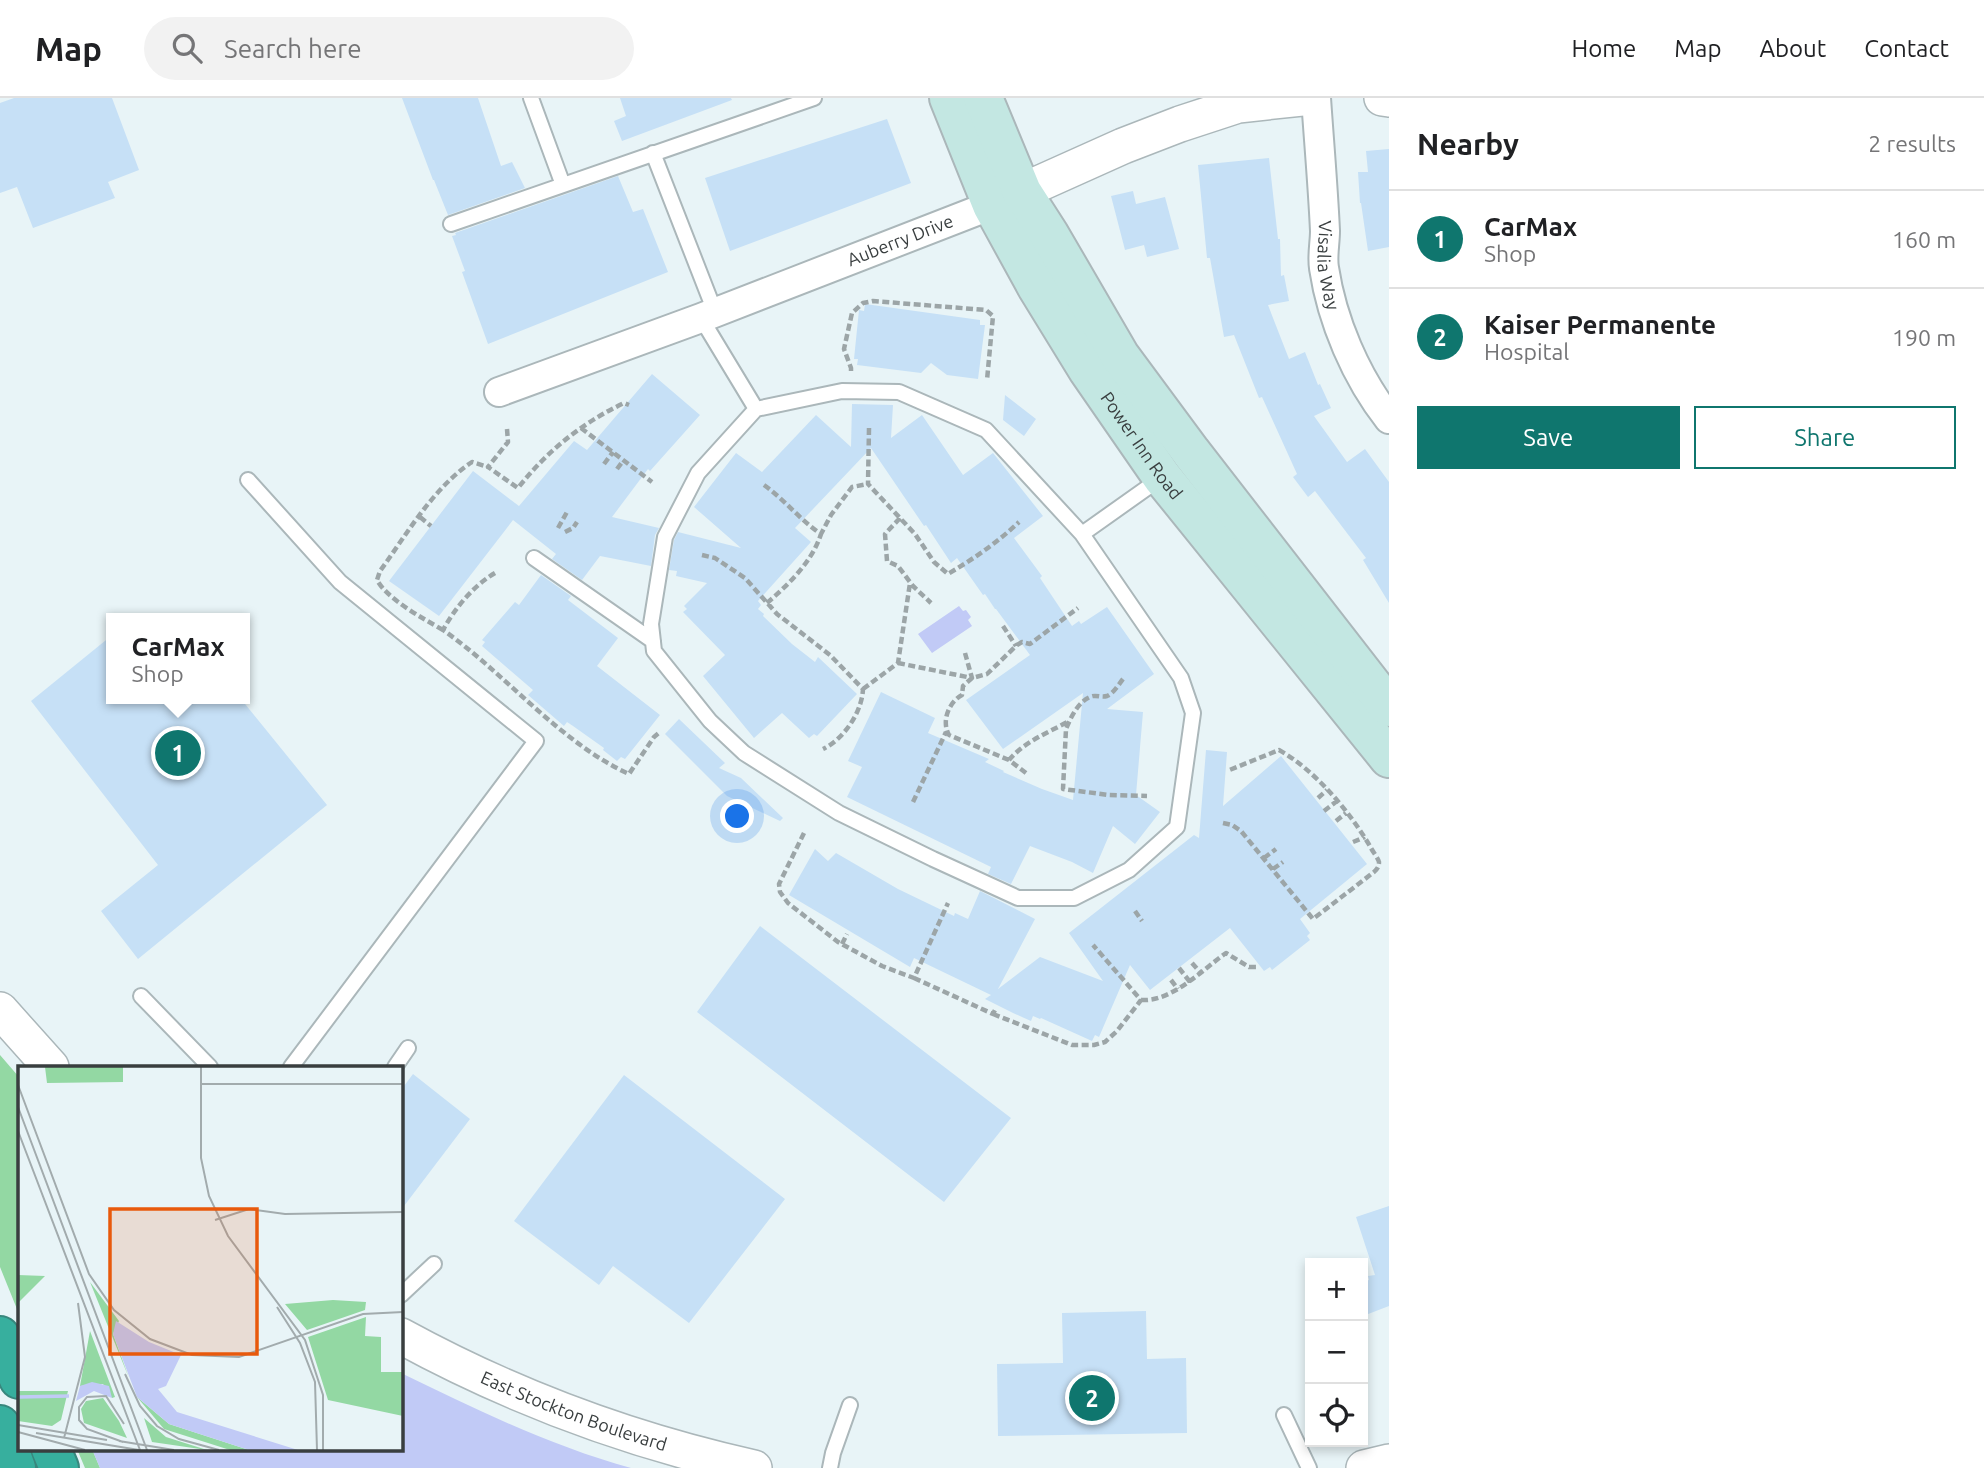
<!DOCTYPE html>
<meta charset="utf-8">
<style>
body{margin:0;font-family:Ubuntu,sans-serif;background:#f2f2f2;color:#202124}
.controls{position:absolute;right:21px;bottom:21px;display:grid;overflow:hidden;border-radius:0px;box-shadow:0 4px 10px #0003}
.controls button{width:63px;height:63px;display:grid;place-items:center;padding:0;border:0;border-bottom:2px solid #e0e0e0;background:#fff;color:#202124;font:35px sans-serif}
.you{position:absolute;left:738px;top:719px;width:24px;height:24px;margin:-18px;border:5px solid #fff;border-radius:50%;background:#1a73e8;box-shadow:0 0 0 10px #1a73e833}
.badge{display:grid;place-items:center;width:46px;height:46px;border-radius:50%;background:#0f766e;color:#fff;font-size:23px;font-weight:700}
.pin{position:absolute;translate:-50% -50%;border:4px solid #fff;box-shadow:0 2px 7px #0006}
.popup{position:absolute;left:106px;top:515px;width:144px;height:91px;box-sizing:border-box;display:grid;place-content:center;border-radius:0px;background:#fff;filter:drop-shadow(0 2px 5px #0005);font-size:23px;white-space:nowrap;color:#757577}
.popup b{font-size:26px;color:#202124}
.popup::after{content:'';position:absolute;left:50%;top:100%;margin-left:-14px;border:14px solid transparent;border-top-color:#fff}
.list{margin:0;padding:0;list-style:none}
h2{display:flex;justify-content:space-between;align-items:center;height:91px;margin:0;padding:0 28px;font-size:30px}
h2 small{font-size:23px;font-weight:400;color:#757577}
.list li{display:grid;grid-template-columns:46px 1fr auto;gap:21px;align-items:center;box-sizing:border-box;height:98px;padding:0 28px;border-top:2px solid #e0e0e0}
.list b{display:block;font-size:26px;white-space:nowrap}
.list p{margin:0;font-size:23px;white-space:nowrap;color:#757577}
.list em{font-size:23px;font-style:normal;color:#757577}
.actions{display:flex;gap:14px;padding:21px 28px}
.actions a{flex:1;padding:16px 0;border:2px solid #0f766e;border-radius:0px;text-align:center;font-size:24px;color:#0f766e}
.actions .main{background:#0f766e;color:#fff}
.icon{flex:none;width:38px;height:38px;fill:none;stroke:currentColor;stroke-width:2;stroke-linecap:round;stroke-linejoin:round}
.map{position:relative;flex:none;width:1389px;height:1370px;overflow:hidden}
header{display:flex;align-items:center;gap:42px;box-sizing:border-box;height:98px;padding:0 35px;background:#fff;border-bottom:2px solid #e0e0e0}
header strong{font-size:33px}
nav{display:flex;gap:38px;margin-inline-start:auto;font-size:24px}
.search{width:490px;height:63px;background:#f2f2f2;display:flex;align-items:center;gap:18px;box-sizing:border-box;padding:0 24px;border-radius:38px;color:#757577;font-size:26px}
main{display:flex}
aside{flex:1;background:#fff}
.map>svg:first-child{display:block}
.green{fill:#93d8a3}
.water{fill:#c1caf6}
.building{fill:#c6e0f6}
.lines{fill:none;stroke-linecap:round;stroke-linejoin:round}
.service-casing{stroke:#abb7ba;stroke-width:18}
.minor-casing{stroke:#abb7ba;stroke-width:32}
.tertiary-casing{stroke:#abb7ba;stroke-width:38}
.secondary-casing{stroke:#abb7ba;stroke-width:42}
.motorway-casing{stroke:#38877d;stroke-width:42}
.path{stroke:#9ca5a7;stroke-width:4.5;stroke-dasharray:7 3.5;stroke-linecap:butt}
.service{stroke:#fff;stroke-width:14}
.minor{stroke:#fff;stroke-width:28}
.tertiary{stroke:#fff;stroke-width:35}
.secondary{stroke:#c3e7e2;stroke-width:38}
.motorway{stroke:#37af9e;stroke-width:38}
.labels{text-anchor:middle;stroke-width:5;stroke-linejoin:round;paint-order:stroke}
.street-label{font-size:18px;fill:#393e3f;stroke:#fff}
.inset-river{fill:none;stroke:#c1caf6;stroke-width:3.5}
.inset-road{fill:none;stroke:#a2abad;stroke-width:2}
.view{fill:#e8590c;fill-opacity:0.15;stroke:#e8590c;stroke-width:3.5}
.inset-edge{fill:none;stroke:#393e3f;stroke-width:3.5}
</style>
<header>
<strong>Map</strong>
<div class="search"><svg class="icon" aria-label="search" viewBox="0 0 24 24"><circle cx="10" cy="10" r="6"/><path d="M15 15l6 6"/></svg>Search here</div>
<nav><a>Home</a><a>Map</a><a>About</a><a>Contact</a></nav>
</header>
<main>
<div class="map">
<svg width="1389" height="1370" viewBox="0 0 1389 1370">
<rect width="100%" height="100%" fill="#e8f4f7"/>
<path class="green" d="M0,957L19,979V1216L0,1169Z
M77,1351H92L100,1370H85Z"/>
<path class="water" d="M959,508L963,513L966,512L971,519L968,522L972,528L932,555L918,536Z
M401,1275C475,1311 551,1348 631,1370H100L92,1351H401Z"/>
<path class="building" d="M14,0H112L139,72L108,84L115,100L33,130L17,89L0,95V5Z
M402,0H478L501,68L512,64L525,90L448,117L434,82H433Z
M620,0H731L732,2L622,43L614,23L626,18Z
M887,21L911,85L730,153L705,80Z
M1389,51V149L1368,153L1361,105H1360L1358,74H1368L1366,53Z
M1269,60L1278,141H1280L1281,178L1284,177L1289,203L1268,207L1289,261L1305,254L1318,287L1320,286L1331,310L1314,318L1347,364L1365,351L1389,384V505L1363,462L1366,460L1315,393L1308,399L1293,379L1297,376L1262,299L1259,300L1234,237L1224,239L1210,160H1207L1198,67Z
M618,78L633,114L643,111L668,174L488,246L462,174L465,173L452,138L456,137L455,135Z
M1133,93L1136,106L1165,99L1179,151L1147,159L1144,147L1125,152L1111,98Z
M865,206L980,222V227H985L978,281L947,277L931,265L921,275L857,267L858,261H854L859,212L864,213Z
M652,276L700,317L650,373L648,371L612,419L659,430L655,437L651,468L600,458L582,482L552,461L556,456L513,422L439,518L389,483L473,373L519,408L574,343L587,352Z
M1005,297L1036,321L1024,338L1003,322Z
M852,306L893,307L891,340L922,317L963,377L993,355L1043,418L1014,440L1042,478L1040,480L1072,528L1079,523L1081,526L1107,509L1154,576L1107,611L1143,614L1136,697L1160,714L1135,746L1113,728L1093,775L1072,764L1030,748L1011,786L988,776L991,769L847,699L862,669L848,663L881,594L935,620L928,635L989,661L985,664L1004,673L1003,674L1042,691L1073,702L1083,595L1003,651L966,602L1030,557L996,511H995L985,496L983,497L957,460L951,465L926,427L924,428L871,350L795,430L811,444L758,503L761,507L758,511L764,516L763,518L792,546L815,564L818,559L857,596L817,638L814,636L809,640L782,615L754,640L703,578L725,557L683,514L687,511L684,508L707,485L676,478L677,473L669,472L674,442L678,434L741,450L694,409L736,355L762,374L816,317L851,349Z
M541,477L571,498L568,502L618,540L597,568L660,617L625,661L621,659L617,663L603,652L604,650L573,628L567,624L564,628L528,597L533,592L482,548L485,544L482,542L515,504L519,507Z
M111,538V601H241L327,707L138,861L101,813L158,767L31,603Z
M679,621L725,665L719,670L741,680L783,720L780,723L727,698L665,636Z
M1206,652L1227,654L1223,708L1281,658L1367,766L1300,821L1310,835L1307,838L1310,842L1272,872L1270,869L1264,873L1230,830L1150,892L1130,867L1099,939L1095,937L1092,943L1041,920L1040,921L1033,918L1031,923L1013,915L985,901L991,897L914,860L910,869L789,797L815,751L828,763L836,755L898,791L954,818L955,815L968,821L980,793L1035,821L998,891L1040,859L1103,883L1069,835L1194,737L1199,740Z
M760,828L1011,1020L944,1104L697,914Z
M413,976L470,1021L401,1112V992Z
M624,977L785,1101L689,1225L613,1168L599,1187L514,1123Z
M1389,1108V1208L1363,1218V1184L1369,1182L1368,1178L1375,1177L1356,1119Z
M1146,1213L1147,1261L1186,1260L1187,1335L998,1338L997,1266L1063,1265L1062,1215Z"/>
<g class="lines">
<defs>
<path id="service" d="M531,0L563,87
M653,55L715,214
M451,126L814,0
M701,220L756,311
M248,382L340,484L536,643L291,969
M1082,436L1181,580L1193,615L1177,729L1129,772L1074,800H1018L933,761L839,715L744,655L710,623L654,553L651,526L665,439L698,375L756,311L842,293L899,294L986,332L1082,436L1161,380
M534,460L653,543
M141,898L210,969
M395,969L408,950
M401,1197L434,1166
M1284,1317L1309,1370
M830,1370L833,1355L850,1307"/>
<g id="minor">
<path id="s1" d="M1316,0C1319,44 1323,89 1325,133C1325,145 1322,158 1324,170C1332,223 1356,279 1389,321"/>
<path id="s2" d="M499,294L701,220L992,107"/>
</g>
<g id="tertiary">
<path d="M1382,0L1389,1"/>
<path d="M996,105L1123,48L1180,26L1238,7L1302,0"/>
<path d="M0,912L51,969"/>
<path id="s3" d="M401,1238C511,1298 632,1343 754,1370"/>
<path d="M1364,1370L1389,1364"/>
</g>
<g id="secondary">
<path id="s4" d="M949,0L992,107L1037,189L1088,272L1162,379L1389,660"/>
<path d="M983,0L1022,94L1049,136L1120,258L1191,354L1389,609"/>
</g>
<path id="motorway" d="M0,1238L19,1281
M0,1327L16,1370
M51,1351L59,1370"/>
</defs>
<use href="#service" class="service-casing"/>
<use href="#minor" class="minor-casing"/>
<use href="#tertiary" class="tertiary-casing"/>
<use href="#secondary" class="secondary-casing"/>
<use href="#motorway" class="motorway-casing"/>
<path class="path" d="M851,273V270L844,251L852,215L863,205L873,203L986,212L993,218L987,282
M581,330L652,384
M869,330L868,386L915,436L934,464L948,476C973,461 997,445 1019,424
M507,331L508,344L488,369L518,390C547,353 582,325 624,305L629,307
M604,366L613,354
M617,371L623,363
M764,387C785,402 800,422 821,436L831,417L852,389L868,386
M420,419L431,428
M900,420L885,436L887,463L898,468L913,488L931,505
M558,430L567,414
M565,434L573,430L577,424
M702,457L715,460L745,480L777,516L830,557L863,591C862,614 844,641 823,651
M495,475C473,488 455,510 443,532C506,576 559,644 629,676L654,639L660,634
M767,505C789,486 812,464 821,436
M1003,528L1016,548
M443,532C424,521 387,501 377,482L380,473C407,436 433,390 472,364L488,369
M898,565L972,580L965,555
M1123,581C1119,586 1114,595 1107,598C1101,600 1096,596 1090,599C1078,604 1071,619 1066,631L1063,691L1109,697L1147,698
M863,591L898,565L910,485
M1009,662L949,637C941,623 949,604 962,597L963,588L972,580L987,576L1017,547L1022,544L1030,546L1078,510
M1026,675L1009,662C1025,643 1048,635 1069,623
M1318,700L1327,692
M913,704L946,634
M1324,713L1337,703
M1336,723L1346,715
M1223,725L1232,727L1241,733L1313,821L1374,774C1377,771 1379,769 1379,764C1378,760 1373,754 1371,750C1351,715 1315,672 1279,652L1227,673
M804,735L779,786L780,794L788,805L838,844L882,868L914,880L948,805
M1353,744L1365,739
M1264,760L1276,751
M1273,771L1283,764
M1135,813L1142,823
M842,846L847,836
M1192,865L1200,874
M1179,870L1190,884
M914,880L993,916L996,910
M1171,882L1178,891
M1141,902C1172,904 1202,872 1226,855L1249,869H1256
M993,916L1072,947H1094L1105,944L1117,933L1141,902L1093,847"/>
<use href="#service" class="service"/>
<use href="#minor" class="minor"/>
<use href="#tertiary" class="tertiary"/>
<use href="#secondary" class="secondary"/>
<use href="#motorway" class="motorway"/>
</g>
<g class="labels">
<g class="street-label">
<text dy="6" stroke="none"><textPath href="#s2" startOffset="429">Auberry Drive</textPath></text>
<text dy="6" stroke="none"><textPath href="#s1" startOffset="168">Visalia Way</textPath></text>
<text dy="6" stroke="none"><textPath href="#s4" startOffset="399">Power Inn Road</textPath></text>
<text dy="6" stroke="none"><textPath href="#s3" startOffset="189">East Stockton Boulevard</textPath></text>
</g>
</g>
<g transform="translate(18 968)">
<rect width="385" height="385" fill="#e8f4f7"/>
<path d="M27,1H105V16L29,17ZM0,209L27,210L0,237ZM72,216L101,255L95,268L111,312ZM315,234L348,236L347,244L289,264L267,238ZM348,251L347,270L363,271V306H385V350L310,334L290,271ZM72,265L97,331L94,332L85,318L62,320ZM0,325H50L43,354L34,360L0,355ZM119,331L151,358L231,384H212L146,363ZM85,332L101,355L109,372L66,357L63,343L68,335ZM126,352L148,371L189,384L134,376Z" fill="#93d8a3"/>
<path d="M98,255L131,276L163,289L148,320L140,323L159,346L280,384H231L151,358L119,331L95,268ZM74,316L91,320L94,332L76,325L58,335L62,320Z" fill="#c1caf6"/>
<path class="inset-river" d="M0,331L51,330"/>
<path class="inset-road" d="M183,1V92L191,130L210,170L287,274L305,329V384M182,18H385M0,19L71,208L96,244L132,273L174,289L221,291L345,248L385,246M0,41L129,384M0,65L122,384M197,154L231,143L267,148L385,146M259,241L282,277L297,316L299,384M107,308L122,340L139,360L161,373L201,384M0,359L89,374M0,366L67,384M18,367L121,384M46,372L67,291L60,237M101,375L156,384M105,376L69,363L61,354V341L69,331L88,330L106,358"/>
<path class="view" d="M92,143H239V288H92Z"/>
<rect width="385" height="385" class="inset-edge"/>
</g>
</svg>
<div class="controls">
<button>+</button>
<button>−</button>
<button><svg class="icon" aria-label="locate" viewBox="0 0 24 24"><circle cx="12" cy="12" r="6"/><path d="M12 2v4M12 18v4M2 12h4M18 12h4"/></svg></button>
</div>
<div class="you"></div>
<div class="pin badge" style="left:178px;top:655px">1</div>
<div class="popup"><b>CarMax</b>Shop</div>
<div class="pin badge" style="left:1092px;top:1300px">2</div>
</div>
<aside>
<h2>Nearby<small>2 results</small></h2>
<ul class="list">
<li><span class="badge">1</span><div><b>CarMax</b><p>Shop</p></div><em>160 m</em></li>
<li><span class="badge">2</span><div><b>Kaiser Permanente</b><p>Hospital</p></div><em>190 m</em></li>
</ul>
<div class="actions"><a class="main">Save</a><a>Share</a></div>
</aside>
</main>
